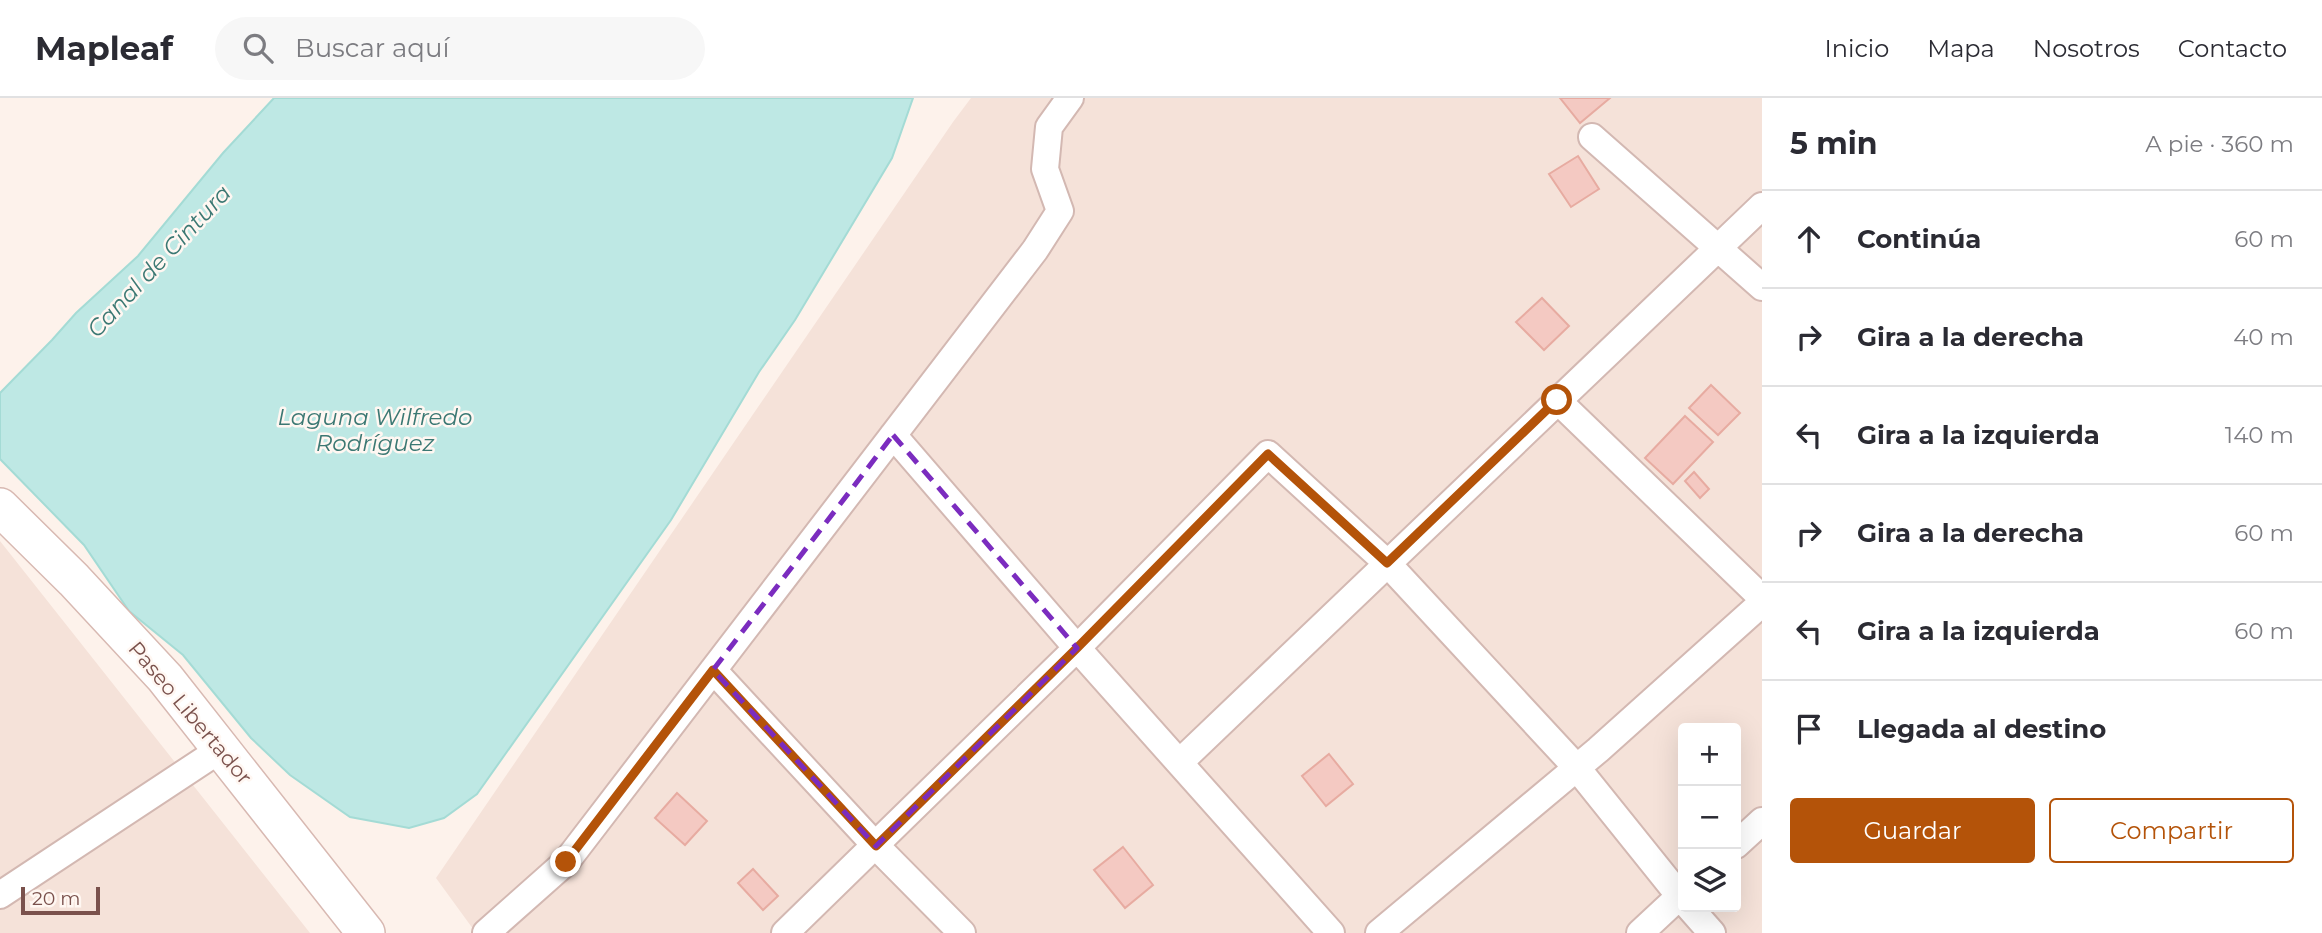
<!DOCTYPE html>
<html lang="es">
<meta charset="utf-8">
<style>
body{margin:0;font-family:Montserrat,sans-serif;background:#f7f7f7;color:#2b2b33}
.controls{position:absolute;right:21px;bottom:21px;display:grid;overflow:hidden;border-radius:7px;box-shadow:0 7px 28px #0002}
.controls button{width:63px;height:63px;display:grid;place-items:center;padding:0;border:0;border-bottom:2px solid #e1e1e2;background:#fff;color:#2b2b33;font:35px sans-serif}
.scale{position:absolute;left:21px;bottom:18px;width:79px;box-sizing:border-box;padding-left:7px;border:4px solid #7a514c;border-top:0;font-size:19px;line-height:24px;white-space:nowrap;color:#7a514c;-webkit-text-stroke:5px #fff7f2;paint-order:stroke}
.stop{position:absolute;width:21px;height:21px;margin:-16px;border:5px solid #b45309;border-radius:50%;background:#fff}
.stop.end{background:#b45309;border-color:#fff;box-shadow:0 2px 7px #0008}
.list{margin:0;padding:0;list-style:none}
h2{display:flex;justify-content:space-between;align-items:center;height:91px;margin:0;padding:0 28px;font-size:30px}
h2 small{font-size:23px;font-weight:400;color:#7c7c81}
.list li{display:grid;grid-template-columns:46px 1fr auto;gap:21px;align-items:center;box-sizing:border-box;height:98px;padding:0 28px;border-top:2px solid #e1e1e2}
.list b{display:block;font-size:26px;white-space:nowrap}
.list em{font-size:23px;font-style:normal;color:#7c7c81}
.actions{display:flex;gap:14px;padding:21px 28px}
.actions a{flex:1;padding:16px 0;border:2px solid #b45309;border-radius:7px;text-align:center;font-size:24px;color:#b45309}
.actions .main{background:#b45309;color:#fff}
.icon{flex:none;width:38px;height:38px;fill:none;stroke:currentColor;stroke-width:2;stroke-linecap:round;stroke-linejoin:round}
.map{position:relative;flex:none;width:1762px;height:835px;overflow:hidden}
header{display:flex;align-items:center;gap:42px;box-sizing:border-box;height:98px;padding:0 35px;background:#fff;border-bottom:2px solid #e1e1e2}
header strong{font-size:33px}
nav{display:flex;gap:38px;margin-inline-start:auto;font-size:24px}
.search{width:490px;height:63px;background:#f7f7f7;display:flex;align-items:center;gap:18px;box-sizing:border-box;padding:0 24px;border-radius:38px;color:#7c7c81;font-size:26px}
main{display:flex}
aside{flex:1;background:#fff}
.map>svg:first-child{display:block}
.residential{fill:#f5e2d9;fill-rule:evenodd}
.water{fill:#bee8e4;stroke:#a4dbd5;stroke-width:2}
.building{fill:#f4c9c2;stroke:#e7aba1;stroke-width:2}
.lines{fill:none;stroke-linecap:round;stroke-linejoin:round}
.minor-casing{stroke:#d3b8b2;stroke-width:30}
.secondary-casing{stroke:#d8b9b2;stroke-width:40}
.minor{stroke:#fff;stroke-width:26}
.secondary{stroke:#fff;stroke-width:37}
.route{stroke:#b45309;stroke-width:9}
.marked{fill:none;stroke:#7b2cbf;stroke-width:5;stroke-dasharray:14 9;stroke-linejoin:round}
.labels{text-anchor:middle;stroke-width:5;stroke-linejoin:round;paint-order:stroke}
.street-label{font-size:21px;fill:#7a514c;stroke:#fff7f2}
.water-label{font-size:23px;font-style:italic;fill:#3b7873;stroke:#fff7f2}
</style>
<header>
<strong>Mapleaf</strong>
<div class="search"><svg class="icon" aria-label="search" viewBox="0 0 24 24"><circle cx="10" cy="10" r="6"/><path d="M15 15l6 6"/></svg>Buscar aquí</div>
<nav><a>Inicio</a><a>Mapa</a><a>Nosotros</a><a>Contacto</a></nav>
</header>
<main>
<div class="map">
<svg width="1762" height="835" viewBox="0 0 1762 835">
<rect width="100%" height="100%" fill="#fdf2eb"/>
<path class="residential" d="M971,0H1762V835H476L436,780L953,24ZM1683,630H1736V809H1683Z
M0,443L310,835H0Z"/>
<path class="water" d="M274,0H913L892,60L795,222L759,274L671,422L477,696L444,720L409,730L350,719L290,677L251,640L183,557L129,513L84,447L0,361V295L52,242L76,215L138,158L223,55Z"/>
<path class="building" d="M1560,0H1610L1580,25Z
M1578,58L1599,91L1571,109L1549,76Z
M1542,200L1569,228L1544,252L1516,224Z
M1711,287L1740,315L1718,337L1689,310Z
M1685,318L1713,344L1673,386L1645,360Z
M1694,374L1709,391L1700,400L1685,383Z
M1329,656L1353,686L1326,708L1302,678Z
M677,695L707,723L685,747L655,720Z
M1123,749L1153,787L1125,810L1094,772Z
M753,771L778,798L763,812L738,785Z"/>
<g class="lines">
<defs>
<path id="minor" d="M1592,39L1762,189
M1557,302L1762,500
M893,337L1077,550L1331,835
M713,572L876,748L962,835
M1180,664L1762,108
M1736,747L1762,723
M0,797L221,651
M1689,809L1712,835
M486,835L566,764L1035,152L1060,113L1045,71L1049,29L1070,0
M785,835L1077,550L1268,356L1387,465L1577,670L1683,802
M1379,835L1598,652L1762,505
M1640,835L1683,795"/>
<path id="secondary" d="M0,409L74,482L165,580L366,835"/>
</defs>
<use href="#minor" class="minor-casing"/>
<use href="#secondary" class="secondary-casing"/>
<use href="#minor" class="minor"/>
<use href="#secondary" class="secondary"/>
</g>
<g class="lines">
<path class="route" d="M566,764L713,572L876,748L1077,550L1268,356L1387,465L1557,302"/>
</g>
<path class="marked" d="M893,337L1077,550L876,748L713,572Z"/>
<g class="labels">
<g class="street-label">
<text transform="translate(190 615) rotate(50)" y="7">Paseo Libertador</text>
</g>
<g class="water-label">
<text transform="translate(159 163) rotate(-47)" y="8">Canal de Cintura</text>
<text x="375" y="327">Laguna Wilfredo<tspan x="375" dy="26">Rodríguez</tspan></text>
</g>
</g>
</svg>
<div class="controls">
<button>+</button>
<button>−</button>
<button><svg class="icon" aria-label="layers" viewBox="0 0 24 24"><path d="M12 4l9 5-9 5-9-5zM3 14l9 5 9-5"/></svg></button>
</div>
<div class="scale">20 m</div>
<div class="stop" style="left:1557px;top:302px"></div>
<div class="stop end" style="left:566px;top:764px"></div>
</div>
<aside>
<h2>5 min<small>A pie · 360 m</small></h2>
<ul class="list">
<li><svg class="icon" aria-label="ahead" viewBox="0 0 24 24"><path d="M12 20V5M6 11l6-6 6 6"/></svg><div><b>Continúa</b></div><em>60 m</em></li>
<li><svg class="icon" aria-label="right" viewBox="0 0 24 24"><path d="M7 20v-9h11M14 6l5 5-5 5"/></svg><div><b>Gira a la derecha</b></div><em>40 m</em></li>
<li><svg class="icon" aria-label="left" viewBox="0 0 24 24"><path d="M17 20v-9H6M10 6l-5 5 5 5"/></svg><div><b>Gira a la izquierda</b></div><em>140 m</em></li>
<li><svg class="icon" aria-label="right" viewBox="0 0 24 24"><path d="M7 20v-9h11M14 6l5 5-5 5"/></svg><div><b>Gira a la derecha</b></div><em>60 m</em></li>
<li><svg class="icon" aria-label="left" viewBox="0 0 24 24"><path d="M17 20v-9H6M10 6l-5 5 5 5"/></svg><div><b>Gira a la izquierda</b></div><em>60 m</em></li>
<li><svg class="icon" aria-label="arrive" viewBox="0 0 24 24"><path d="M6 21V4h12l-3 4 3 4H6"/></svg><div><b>Llegada al destino</b></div></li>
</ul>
<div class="actions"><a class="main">Guardar</a><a>Compartir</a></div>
</aside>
</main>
